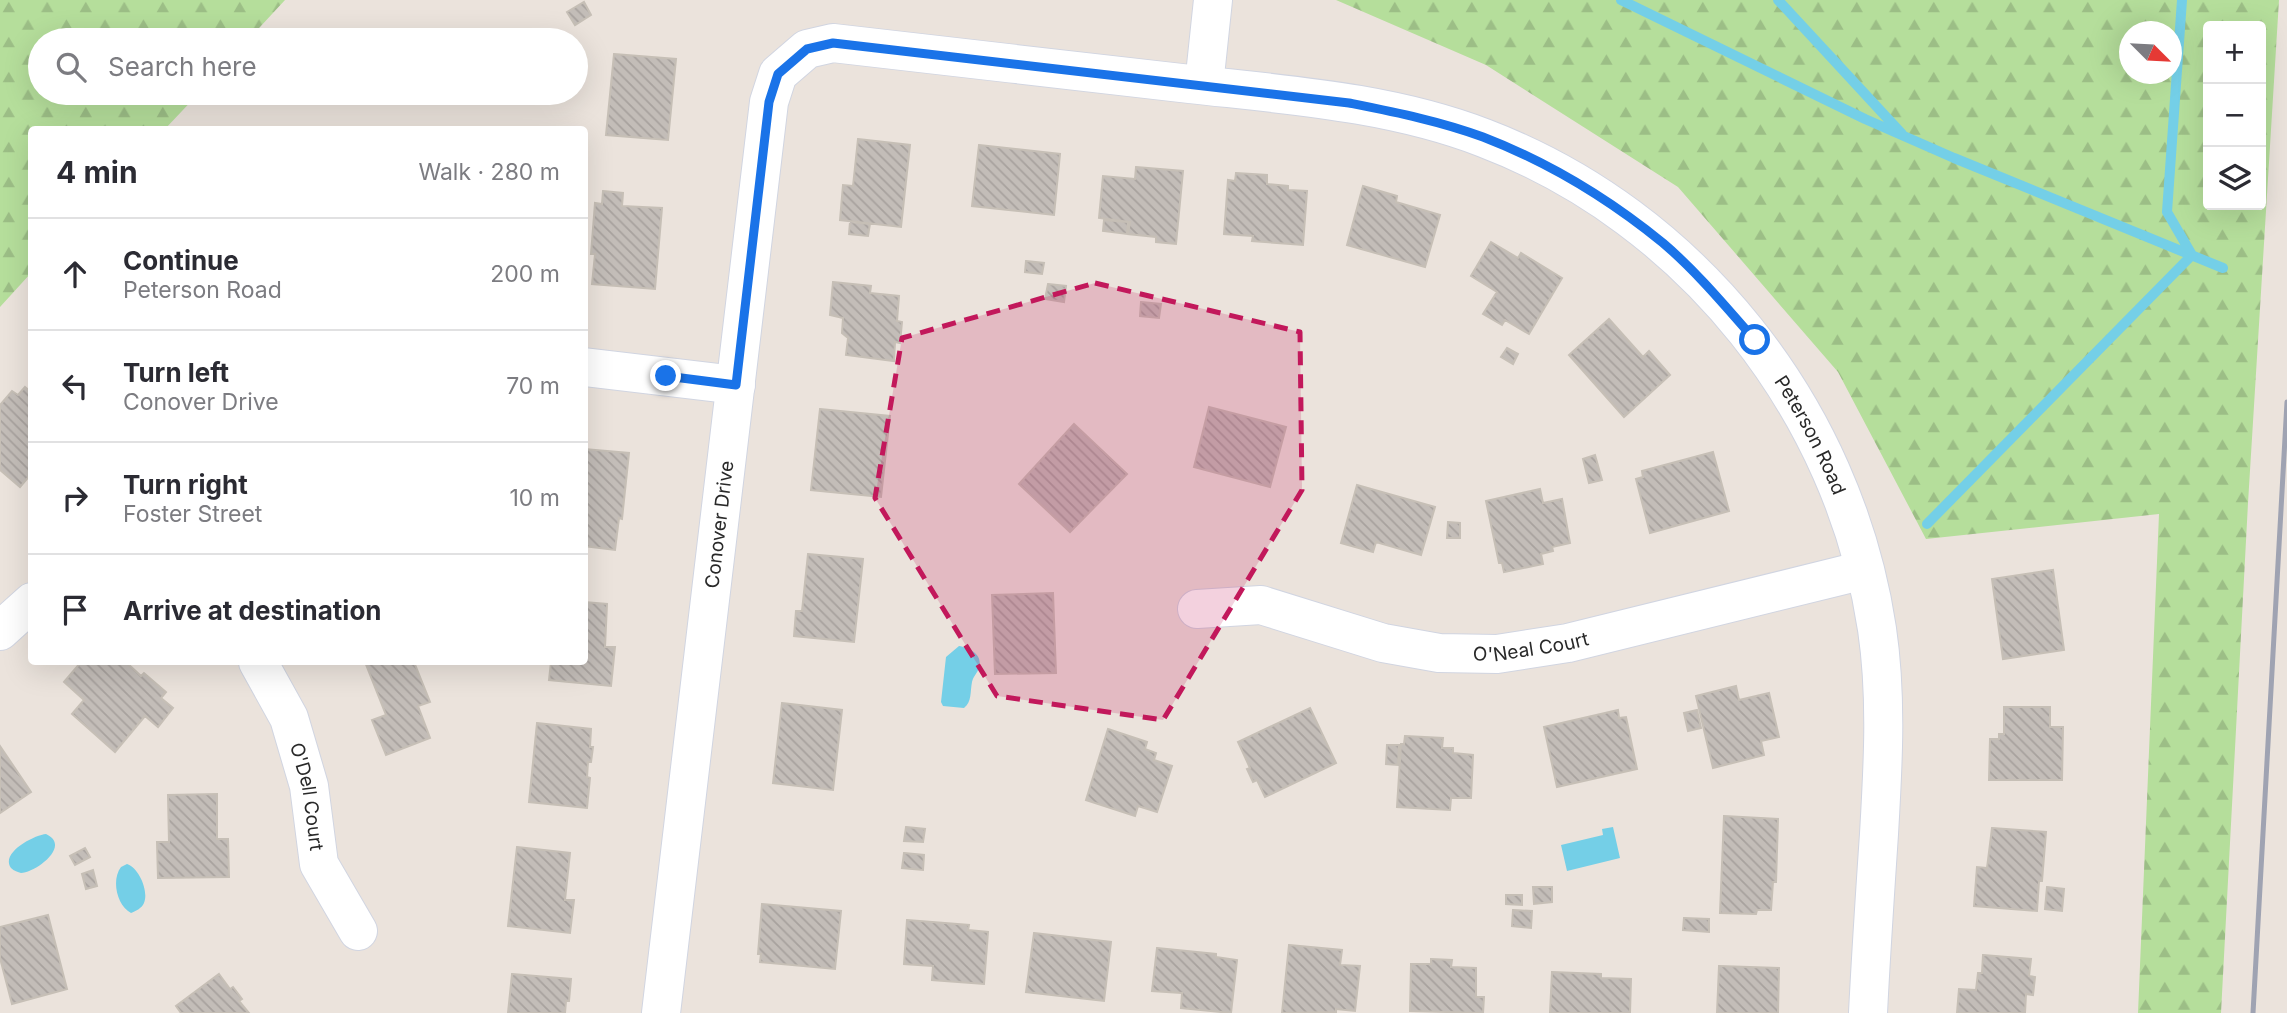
<!DOCTYPE html>
<meta charset="utf-8">
<style>
body{margin:0;font-family:Inter,sans-serif;background:#f7f7f7;color:#2b2b33}
.controls{position:absolute;right:21px;top:21px;display:grid;overflow:hidden;border-radius:7px;box-shadow:0 7px 28px #0002}
.controls button{width:63px;height:63px;display:grid;place-items:center;padding:0;border:0;border-bottom:2px solid #e1e1e2;background:#fff;color:#2b2b33;font:35px sans-serif}
.compass{position:absolute;left:2119px;top:21px;width:63px;height:63px;border-radius:50%;background:#fff;box-shadow:0 7px 28px #0002;rotate:114deg}
.stop{position:absolute;width:21px;height:21px;margin:-16px;border:5px solid #1a73e8;border-radius:50%;background:#fff}
.stop.end{background:#1a73e8;border-color:#fff;box-shadow:0 2px 7px #0008}
.list{margin:0;padding:0;list-style:none}
h2{display:flex;justify-content:space-between;align-items:center;height:91px;margin:0;padding:0 28px;font-size:30px}
h2 small{font-size:23px;font-weight:400;color:#7c7c81}
.list li{display:grid;grid-template-columns:46px 1fr auto;gap:21px;align-items:center;box-sizing:border-box;height:112px;padding:0 28px;border-top:2px solid #e1e1e2}
.list b{display:block;font-size:26px;white-space:nowrap}
.list p{margin:0;font-size:23px;white-space:nowrap;color:#7c7c81}
.list em{font-size:23px;font-style:normal;color:#7c7c81}
.icon{flex:none;width:38px;height:38px;fill:none;stroke:currentColor;stroke-width:2;stroke-linecap:round;stroke-linejoin:round}
.map{position:relative;flex:none;width:2287px;height:1013px;overflow:hidden}
.search{position:absolute;background:#fff;box-shadow:0 7px 28px #0002;left:28px;top:28px;width:560px;height:77px;display:flex;align-items:center;gap:18px;box-sizing:border-box;padding:0 24px;border-radius:38px;color:#7c7c81;font-size:26px}
.panel{position:absolute;background:#fff;box-shadow:0 7px 28px #0002;left:28px;top:126px;width:560px;height:539px;border-radius:7px}
.map>svg:first-child{display:block}
.forest{fill:url(#forest-firs);fill-rule:evenodd}
.water{fill:#74cfe7}
.lines{fill:none;stroke-linecap:round;stroke-linejoin:round}
.stream{stroke:#74cfe7;stroke-width:10}
.building{fill:url(#building-back-hatch);stroke:#c6bfb6;stroke-width:2}
.minor-casing{stroke:#d1d5e1;stroke-width:40}
.minor{stroke:#fff;stroke-width:38}
.rail{stroke:#9fa3b2;stroke-width:5}
.route{stroke:#1a73e8;stroke-width:9}
.marked{fill:#c2185b;fill-opacity:0.2;stroke:#c2185b;stroke-width:5;stroke-dasharray:14 9;stroke-linejoin:round}
.labels{text-anchor:middle;stroke-width:7;stroke-linejoin:round;paint-order:stroke}
.street-label{font-size:19px;fill:#292929;stroke:#fff}
</style>
<div class="map">
<svg width="2287" height="1013" viewBox="0 0 2287 1013">
<defs>
<pattern id="forest-firs" width="22" height="20" patternUnits="userSpaceOnUse" patternTransform="scale(1.75)"><rect width="22" height="20" fill="#b5de9b"/><path d="M5 1l3.5 6h-7zM16 11l3.5 6h-7z" fill="#9cbe86"/></pattern>
<pattern id="building-back-hatch" width="6" height="6" patternUnits="userSpaceOnUse" patternTransform="scale(1.75)"><rect width="6" height="6" fill="#c3bdb8"/><path d="M-1 5l2 2M0 0l6 6M5-1l2 2" fill="none" stroke="#a8a29e"/></pattern>
</defs>
<rect width="100%" height="100%" fill="#ebe3dc"/>
<path class="forest" d="M0,0H285L248,40H40V93H199L165,129L32,130L31,273L0,307Z
M1336,0H2279L2248,503L2221,1013H2138L2159,514L1926,539L1838,372L1678,187L1486,65ZM2208,26H2261V205H2208ZM2130,32H2172V74H2130Z"/>
<path class="water" d="M959,646C969,648 983,654 979,667C978,673 973,676 972,682C970,692 972,702 964,708L943,706L941,702L946,657Z
M1613,827L1620,858L1567,871L1561,845L1603,835L1602,829Z
M46,834C72,846 35,873 21,873C18,872 14,871 11,868C0,853 34,835 46,834Z
M127,864C139,868 149,891 144,903C142,908 136,911 131,913C117,906 111,880 121,867Z"/>
<g class="lines">
<path class="stream" d="M1621,0L1865,119L1954,158L2223,268
M1778,0L1902,134
M1927,524L2192,255L2167,212L2182,0"/>
</g>
<path class="building" d="M584,2L591,15L575,25L567,12Z
M614,54L676,59L668,140L606,135Z
M858,139L910,145L901,227L840,220L843,185L853,186Z
M979,145L1060,154L1054,215L972,206Z
M1136,167L1183,171L1176,244L1156,242V237L1128,234L1130,222L1099,218L1103,176L1135,179Z
M1236,173L1267,175V184L1288,186V190L1307,191L1303,245L1252,241L1253,236L1224,234L1228,180L1235,181Z
M1363,186L1397,196L1396,202L1440,215L1425,267L1347,245Z
M603,191L623,193L622,206L662,208L655,289L592,284L595,254H591L595,203L602,204Z
M1104,220L1128,222L1127,234L1103,231Z
M850,222L870,224L868,236L849,234Z
M1491,242L1518,258L1521,253L1562,278L1529,334L1505,320L1502,325L1483,314L1497,292L1471,276Z
M1026,261L1044,263L1042,274L1025,272Z
M833,282L871,286L870,293L899,296L897,321L902,322L900,343L895,342L894,361L846,355L848,338L842,333L843,318L830,315Z
M1048,284L1066,286L1064,302L1045,299Z
M1141,302L1161,304L1159,318L1140,316Z
M1609,319L1643,357L1649,351L1670,375L1624,417L1569,355Z
M1507,348L1518,354L1513,364L1501,357Z
M25,387L32,393V473L20,487L0,470V405L12,391L18,395Z
M1209,407L1286,427L1270,487L1194,467Z
M820,409L890,416L881,497L811,490Z
M1074,424L1127,474L1070,532L1019,484Z
M584,449L629,453L622,519L619,518L615,550L584,546Z
M1713,452L1729,511L1650,533L1636,479L1643,477L1642,471Z
M1595,455L1602,480L1589,483L1583,459Z
M1357,485L1435,507L1421,555L1376,542L1373,552L1341,543Z
M1540,489L1543,503L1562,499L1570,543L1552,547L1553,551L1541,554L1543,564L1504,572L1502,563H1499L1486,501Z
M1448,522L1460,523V538H1447Z
M808,554L863,559L854,642L794,636L796,611H802Z
M2053,570L2064,650L2003,659L1992,579Z
M1053,593L1056,673L995,674L992,595Z
M584,602L607,604L605,647H615L611,686L549,680L551,662H584Z
M81,662H128L127,663L141,676L144,673L166,692L161,698L173,708L158,727L145,716L115,752L72,714L84,700L64,682Z
M365,662H414L430,702L418,706L430,738L386,755L372,720L386,715Z
M1736,686L1739,700L1769,693L1779,737L1761,741L1764,755L1713,768L1696,696Z
M782,703L842,710L833,790L773,783Z
M2004,707H2050V727H2063L2062,780H1989L1990,739H1999V734H2004Z
M1310,708L1336,763L1265,797L1257,780L1253,782L1247,769L1250,768L1238,742Z
M1618,710L1619,718L1626,717L1637,769L1557,787L1544,727Z
M1697,710L1701,728L1688,731L1684,713Z
M537,723L591,729L590,747H593L591,762H588L587,777L590,778L587,808L529,802Z
M1108,729L1147,742L1145,749L1156,753L1154,760L1172,766L1157,812L1138,806L1135,816L1086,800Z
M1405,736L1443,738L1442,748H1453V753L1473,755L1471,798H1451L1450,810L1397,807L1401,744H1404Z
M1387,745H1399L1398,765L1386,764Z
M0,746L31,792L0,813Z
M217,794V839H228L229,877L158,878L157,842H169L168,795Z
M1724,816L1778,819L1776,882H1773L1771,910H1757L1756,914L1720,913Z
M906,827L925,829L923,842L904,841Z
M1992,828L2046,832L2042,881H2039L2037,911L1974,906L1977,867L1987,868Z
M517,847L570,853L565,900H574L570,933L508,926Z
M85,848L90,857L75,865L70,856Z
M904,853L924,855L923,870L902,868Z
M93,870L97,886L86,889L82,874Z
M1533,887H1552V902L1534,904Z
M2047,887L2064,889L2062,911L2045,909Z
M1506,895H1522V905L1506,904Z
M762,904L841,911L835,969L760,962L761,954H758Z
M1513,910L1532,911L1531,928L1512,926Z
M48,915L67,989L12,1004L0,958V927Z
M1684,918L1709,919V932L1683,930Z
M907,920L969,925L968,930L988,932L984,984L932,980L933,966L904,964Z
M1034,933L1111,942L1104,1001L1026,992Z
M1289,945L1342,950L1340,965L1360,966L1355,1011L1336,1009V1012L1282,1013Z
M1157,948L1216,954V957L1237,960L1231,1013L1181,1008L1182,993L1152,991Z
M1983,955L2031,959L2029,976L2035,977L2033,995L2026,994L2025,1013H1957L1959,989L1976,990L1978,973H1982Z
M1431,959L1452,960L1451,967L1476,968V997H1484L1483,1013L1410,1011L1411,964H1431Z
M1719,966L1779,968L1778,1013H1717Z
M1552,972L1601,974V978L1631,979L1630,1013H1550Z
M219,974L230,989L233,987L242,999L239,1001L249,1013H181L176,1006Z
M512,974L571,979L569,1001H566L565,1013H508Z"/>
<g class="lines">
<defs>
<g id="minor">
<path d="M1204,85L1213,0"/>
<path d="M584,367L736,385"/>
<path id="s1" d="M1197,609L1261,605L1383,643L1439,653L1497,654L1568,643L1864,570"/>
<path d="M0,631L32,602"/>
<path id="s2" d="M258,662L289,718L309,786L319,864L358,931"/>
<path id="s3" d="M661,1013L769,102L778,74L807,49L833,43C952,57 1071,70 1190,84C1288,95 1391,102 1484,138C1691,217 1844,409 1877,629C1887,696 1883,766 1879,834C1875,893 1871,953 1868,1013"/>
</g>
</defs>
<use href="#minor" class="minor-casing"/>
<use href="#minor" class="minor"/>
<path class="rail" d="M2253,1013L2287,402"/>
</g>
<g class="lines">
<path class="route" d="M666,376L736,385L769,102L778,74L807,49L833,43L1349,103C1394,112 1440,121 1483,137C1548,162 1609,199 1663,243C1697,272 1726,307 1755,340"/>
</g>
<path class="marked" d="M1095,283L1300,332L1302,490L1163,720L997,696L875,498L902,338Z"/>
<g class="labels">
<g class="street-label">
<text dy="7" stroke="none"><textPath href="#s3" startOffset="2123">Peterson Road</textPath></text>
<text dy="7" stroke="none"><textPath href="#s3" startOffset="492">Conover Drive</textPath></text>
<text dy="7" stroke="none"><textPath href="#s1" startOffset="341">O'Neal Court</textPath></text>
<text dy="7" stroke="none"><textPath href="#s2" startOffset="145">O'Dell Court</textPath></text>
</g>
</g>
</svg>
<div class="controls">
<button>+</button>
<button>−</button>
<button><svg class="icon" aria-label="layers" viewBox="0 0 24 24"><path d="M12 4l9 5-9 5-9-5zM3 14l9 5 9-5"/></svg></button>
</div>
<svg class="compass" viewBox="-18 -18 36 36"><path d="M0-13l5 13h-10z" fill="#e53935"/><path d="M0 13l5-13h-10z" fill="#7c7c81"/></svg>
<div class="stop" style="left:1755px;top:340px"></div>
<div class="stop end" style="left:666px;top:376px"></div>
<div class="search"><svg class="icon" aria-label="search" viewBox="0 0 24 24"><circle cx="10" cy="10" r="6"/><path d="M15 15l6 6"/></svg>Search here</div>
<section class="panel">
<h2>4 min<small>Walk · 280 m</small></h2>
<ul class="list">
<li><svg class="icon" aria-label="ahead" viewBox="0 0 24 24"><path d="M12 20V5M6 11l6-6 6 6"/></svg><div><b>Continue</b><p>Peterson Road</p></div><em>200 m</em></li>
<li><svg class="icon" aria-label="left" viewBox="0 0 24 24"><path d="M17 20v-9H6M10 6l-5 5 5 5"/></svg><div><b>Turn left</b><p>Conover Drive</p></div><em>70 m</em></li>
<li><svg class="icon" aria-label="right" viewBox="0 0 24 24"><path d="M7 20v-9h11M14 6l5 5-5 5"/></svg><div><b>Turn right</b><p>Foster Street</p></div><em>10 m</em></li>
<li><svg class="icon" aria-label="arrive" viewBox="0 0 24 24"><path d="M6 21V4h12l-3 4 3 4H6"/></svg><div><b>Arrive at destination</b></div></li>
</ul>
</section>
</div>
